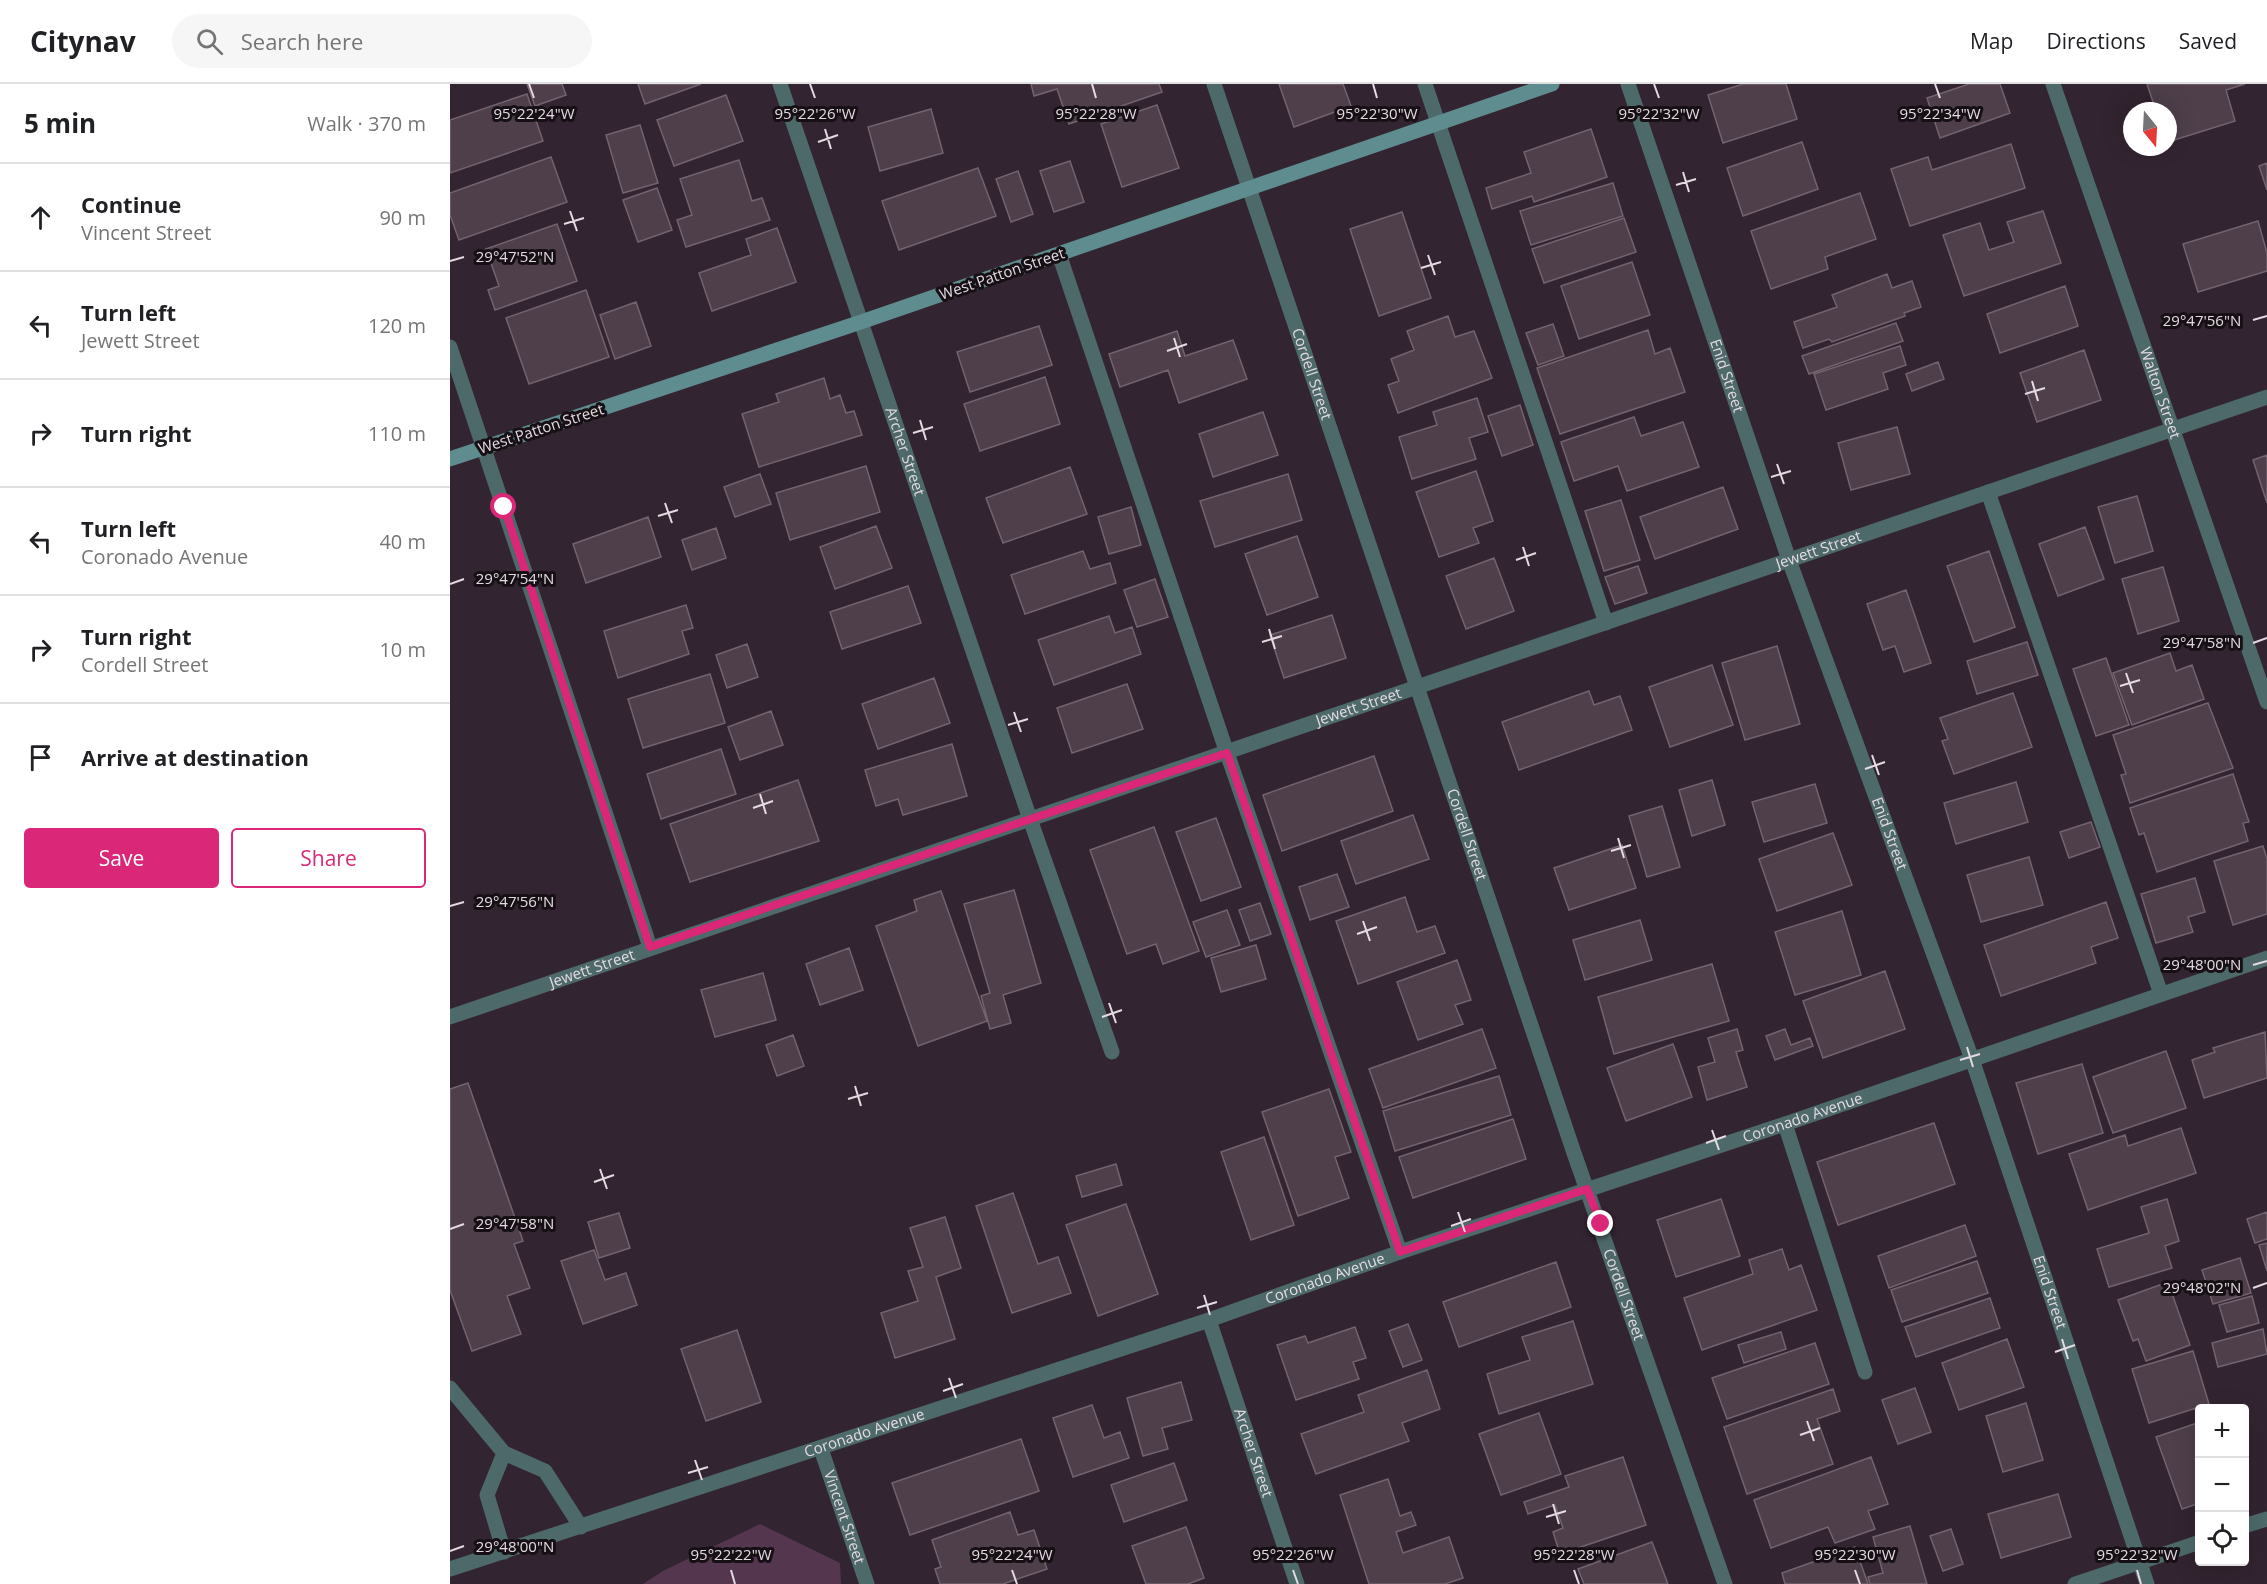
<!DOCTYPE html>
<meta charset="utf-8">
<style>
body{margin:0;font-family:"Open Sans",sans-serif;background:#f6f6f6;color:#202124}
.controls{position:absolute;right:18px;bottom:18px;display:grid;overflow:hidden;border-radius:6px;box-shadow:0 6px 24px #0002}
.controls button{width:54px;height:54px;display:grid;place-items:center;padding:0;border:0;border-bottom:2px solid #e0e0e0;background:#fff;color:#202124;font:30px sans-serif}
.compass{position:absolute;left:1673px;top:18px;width:54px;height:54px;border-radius:50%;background:#fff;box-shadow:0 6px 24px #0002;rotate:162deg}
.stop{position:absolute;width:18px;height:18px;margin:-14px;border:4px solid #db2777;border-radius:50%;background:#fff}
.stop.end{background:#db2777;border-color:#fff;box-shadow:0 2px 6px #0008}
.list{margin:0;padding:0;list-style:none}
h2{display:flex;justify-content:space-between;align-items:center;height:78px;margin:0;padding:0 24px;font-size:26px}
h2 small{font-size:20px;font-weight:400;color:#757577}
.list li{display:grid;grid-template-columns:39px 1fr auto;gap:18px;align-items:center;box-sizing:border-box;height:108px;padding:0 24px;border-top:2px solid #e0e0e0}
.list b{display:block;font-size:22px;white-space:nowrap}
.list p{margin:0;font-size:20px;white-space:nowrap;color:#757577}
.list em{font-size:20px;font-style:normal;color:#757577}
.actions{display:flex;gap:12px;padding:18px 24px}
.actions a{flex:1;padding:14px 0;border:2px solid #db2777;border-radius:6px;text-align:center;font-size:21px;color:#db2777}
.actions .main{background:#db2777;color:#fff}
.icon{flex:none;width:33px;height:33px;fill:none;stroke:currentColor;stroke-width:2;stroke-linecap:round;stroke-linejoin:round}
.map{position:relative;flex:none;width:1817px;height:1500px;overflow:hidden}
header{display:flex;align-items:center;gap:36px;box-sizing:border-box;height:84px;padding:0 30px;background:#fff;border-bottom:2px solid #e0e0e0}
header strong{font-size:28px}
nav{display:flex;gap:33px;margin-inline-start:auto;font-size:21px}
.search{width:420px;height:54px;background:#f6f6f6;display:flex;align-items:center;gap:15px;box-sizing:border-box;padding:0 21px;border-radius:33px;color:#757577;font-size:22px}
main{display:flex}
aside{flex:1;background:#fff}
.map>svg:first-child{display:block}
.green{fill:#54374f}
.building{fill:#4e3f4b;stroke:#736370;stroke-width:1.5}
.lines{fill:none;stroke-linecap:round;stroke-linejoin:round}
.lane{stroke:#4d696a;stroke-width:15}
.street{stroke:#4d696a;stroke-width:15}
.secondary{stroke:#5f8c8e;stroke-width:15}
.route{stroke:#db2777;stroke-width:8}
.ticks{fill:none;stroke:#e4dae2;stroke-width:2}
.labels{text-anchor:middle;stroke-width:6;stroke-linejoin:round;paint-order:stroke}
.street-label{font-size:15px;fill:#e4dae2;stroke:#161015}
.ticks-label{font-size:15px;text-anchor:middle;fill:#e4dae2;stroke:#161015;stroke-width:6;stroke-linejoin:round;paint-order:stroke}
</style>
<header>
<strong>Citynav</strong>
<div class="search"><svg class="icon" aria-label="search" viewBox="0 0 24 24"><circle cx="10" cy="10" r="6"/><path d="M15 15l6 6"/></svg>Search here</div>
<nav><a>Map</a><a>Directions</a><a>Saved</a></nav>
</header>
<main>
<aside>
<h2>5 min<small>Walk · 370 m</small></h2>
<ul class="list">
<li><svg class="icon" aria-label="ahead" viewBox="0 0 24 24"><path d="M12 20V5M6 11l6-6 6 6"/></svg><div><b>Continue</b><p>Vincent Street</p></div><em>90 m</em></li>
<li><svg class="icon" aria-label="left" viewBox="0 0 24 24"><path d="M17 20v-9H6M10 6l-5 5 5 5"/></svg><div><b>Turn left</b><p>Jewett Street</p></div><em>120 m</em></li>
<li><svg class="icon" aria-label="right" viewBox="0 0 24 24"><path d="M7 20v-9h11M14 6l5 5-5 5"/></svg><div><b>Turn right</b></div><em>110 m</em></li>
<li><svg class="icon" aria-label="left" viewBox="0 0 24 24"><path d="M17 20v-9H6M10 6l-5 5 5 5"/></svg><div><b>Turn left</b><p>Coronado Avenue</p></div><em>40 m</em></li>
<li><svg class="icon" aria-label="right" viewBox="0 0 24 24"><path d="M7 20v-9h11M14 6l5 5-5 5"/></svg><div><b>Turn right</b><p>Cordell Street</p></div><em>10 m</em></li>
<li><svg class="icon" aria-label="arrive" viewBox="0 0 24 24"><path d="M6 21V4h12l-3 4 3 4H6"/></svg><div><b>Arrive at destination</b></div></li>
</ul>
<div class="actions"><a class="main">Save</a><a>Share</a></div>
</aside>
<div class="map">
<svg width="1817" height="1500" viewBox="0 0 1817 1500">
<rect width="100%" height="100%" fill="#322430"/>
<path class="green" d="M310,1440L390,1479L391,1500H193L213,1487Z"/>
<path class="building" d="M77,0H112L116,11L85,22Z
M188,0H251L195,20Z
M581,0H709L712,8L619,40L607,5L584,12Z
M829,0H893L901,22L844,43Z
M1293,0H1336L1347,35L1273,59L1258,11Z
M1519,0H1550L1560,29L1490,54L1477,14Z
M1697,0H1795L1776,6L1785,37L1718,58V27H1706Z
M77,10L93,57L0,89V36Z
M276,11L293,57L224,82L207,36Z
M707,21L729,84L672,103L651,40Z
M481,25L493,69L430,87L418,43Z
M190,41L208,99L173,109L156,51Z
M1141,45L1157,93L1084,118L1082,112L1042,125L1036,104L1081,89L1074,68Z
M1352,58L1368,105L1293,132L1277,84Z
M1561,60L1575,104L1460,142L1441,85L1478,73L1482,86Z
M101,73L117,118L9,156L0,131V109Z
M289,76L302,117L312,114L320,136L236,163L227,136L242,131L230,95Z
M620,77L634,118L604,128L590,87Z
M1817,79V106L1809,82Z
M528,84L546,132L449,166L432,117Z
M568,87L583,130L561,138L546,95Z
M1163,99L1173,132L1081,161L1070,127Z
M207,104L222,146L188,158L173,116Z
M1410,109L1426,155L1375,173L1378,185L1321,205L1301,147Z
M1593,127L1611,179L1514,212L1493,151L1530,139L1539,166L1564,158L1557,138Z
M952,128L981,214L929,232L900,145Z
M1174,134L1186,168L1094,199L1082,165Z
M1808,137L1817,169V187L1748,208L1733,160Z
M107,140L127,197L45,226L38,206L49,202L36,165Z
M327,144L346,198L262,227L249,189L301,171L296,155Z
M1182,178L1200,231L1129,255L1111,202Z
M1437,190L1442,204L1462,197L1471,223L1454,229L1455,232L1382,258L1379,255L1353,264L1344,238L1387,223L1382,211Z
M1615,202L1628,242L1550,269L1537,230Z
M136,206L159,273L79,300L56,234Z
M186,218L201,262L165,275L150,231Z
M998,232L1005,253L1024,247L1042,294L948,329L938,301L949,297L941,275L964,266L957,247Z
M1446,239L1453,257L1359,290L1352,272Z
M1103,240L1114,272L1088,281L1076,249Z
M589,242L602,281L520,308L507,268Z
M1198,246L1205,270L1220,264L1235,308L1110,350L1087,284Z
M727,247L735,272L783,256L797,295L729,319L718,286L670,303L659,270Z
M1450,262L1456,281L1433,289L1438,305L1376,326L1364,290Z
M1634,266L1651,316L1587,338L1570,289Z
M1488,278L1494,295L1462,307L1456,290Z
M595,293L610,340L530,367L514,320Z
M374,294L380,315L390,311L396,329L404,327L412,351L309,383L292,330L329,318L326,310Z
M1027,314L1038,348L1019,354L1026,375L962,395L949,353L987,341L983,328Z
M1070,321L1083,361L1052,372L1038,332Z
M813,328L828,371L763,393L749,350Z
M1184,333L1191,352L1233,338L1249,383L1177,407L1168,382L1124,397L1111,358Z
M1447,343L1460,390L1401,406L1388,359Z
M1817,371V419L1803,376Z
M416,382L430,428L340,456L326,409Z
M620,383L637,430L553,459L536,414Z
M1026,387L1043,437L1023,444L1029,459L989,473L966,408Z
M310,390L321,420L285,433L274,403Z
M838,390L852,436L765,463L750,417Z
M1273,403L1288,445L1205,475L1190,433Z
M1687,412L1703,467L1665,479L1648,423Z
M1171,416L1190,476L1154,487L1135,427Z
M681,423L691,461L659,470L648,433Z
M198,433L211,473L136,499L123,460Z
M426,442L442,484L385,505L370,463Z
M1635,443L1654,495L1608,512L1589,460Z
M266,444L276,474L242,486L232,456Z
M847,452L868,513L817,531L795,470Z
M633,467L640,485L660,479L666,499L575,530L561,491Z
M1539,467L1565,543L1524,558L1497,482Z
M1044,474L1064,527L1016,545L996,492Z
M1188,482L1197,509L1165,520L1155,493Z
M1713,483L1729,537L1688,550L1672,495Z
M705,495L718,533L687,543L674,506Z
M458,502L471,539L392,565L380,528Z
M1456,506L1481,579L1454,588L1445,562L1433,566L1417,520Z
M236,521L243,544L232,547L239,570L168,594L154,547Z
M882,531L896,574L834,594L820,551Z
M659,532L665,549L682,543L691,570L604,601L588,556Z
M1577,558L1588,591L1527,610L1517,577Z
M297,560L308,593L277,604L266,571Z
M1327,562L1350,640L1295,656L1272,579Z
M1720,569L1726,587L1742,581L1754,615L1682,641L1663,589Z
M1656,574L1679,641L1646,652L1623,585Z
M1262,581L1283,641L1220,663L1199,603Z
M260,590L275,639L193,664L178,615Z
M484,594L500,639L428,665L412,620Z
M677,600L693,645L622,669L607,624Z
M1139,607L1144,621L1170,612L1182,646L1069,686L1052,638Z
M1563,609L1582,663L1504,690L1492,657L1498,655L1490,634Z
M1758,619L1783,684L1680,719L1671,691L1676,690L1663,651Z
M321,627L333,661L290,676L278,643Z
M502,660L517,712L453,731L448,715L426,722L415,686Z
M271,665L286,710L211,735L197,690Z
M924,672L943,727L832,767L813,711Z
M1783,690L1799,738L1793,739L1798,757L1707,788L1694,749L1689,751L1680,724Z
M348,696L369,757L240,798L220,740Z
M1262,696L1275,741L1242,752L1229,706Z
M1566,698L1578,738L1506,760L1494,719Z
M1365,700L1377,739L1314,758L1302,718Z
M1212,722L1230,783L1197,793L1179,732Z
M963,731L979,775L906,800L891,757Z
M766,734L791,803L751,817L726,748Z
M1641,738L1650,763L1619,774L1610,748Z
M704,743L749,867L713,880L706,860L677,870L640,766Z
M1383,749L1402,801L1327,827L1309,775Z
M1172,761L1186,804L1119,826L1104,784Z
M1813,762L1817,775V830L1783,841L1764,777Z
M1579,773L1593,821L1531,838L1517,791Z
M887,790L899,823L860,836L849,803Z
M1745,794L1755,828L1738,833L1743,848L1706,859L1691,810Z
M564,806L591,899L553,911L561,939L540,945L531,912L540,909L514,820Z
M491,807L537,937L468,962L426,842L467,827L464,816Z
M955,813L967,848L985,842L995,869L908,900L886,837Z
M1656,818L1668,854L1641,863L1646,879L1551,912L1534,861Z
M810,819L821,850L800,857L789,826Z
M777,826L790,861L756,873L743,838Z
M1392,827L1411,891L1345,911L1325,848Z
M1190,836L1202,876L1135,896L1123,856Z
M806,861L816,895L771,908L761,874Z
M399,864L413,906L370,921L356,880Z
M1007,876L1021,916L1005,921L1013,940L968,956L947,898Z
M1262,880L1279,937L1164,970L1148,913Z
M1435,887L1455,945L1373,974L1353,917Z
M313,889L326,936L265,953L251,906Z
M1032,945L1046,984L933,1024L919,985Z
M1287,945L1293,966L1286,968L1297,1003L1257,1016L1248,983L1265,978L1258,954Z
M1335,945L1341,961L1360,954L1363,962L1325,976L1316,952Z
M1815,948L1817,994L1754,1014L1742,976L1765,968L1763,964Z
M343,951L354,982L327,992L316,961Z
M1223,960L1242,1013L1176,1037L1157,984Z
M1716,967L1736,1024L1663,1049L1643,993Z
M1632,980L1653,1049L1588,1070L1566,999Z
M1049,992L1061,1031L945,1067L933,1027Z
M18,999L73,1157L64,1160L80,1204L57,1212L71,1250L22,1267L0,1206V1005Z
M879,1005L901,1068L885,1073L899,1114L848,1132L812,1028Z
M1063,1035L1076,1075L963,1114L949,1073Z
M1484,1039L1505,1100L1388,1141L1367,1078Z
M1731,1044L1746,1089L1638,1126L1619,1070L1675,1051L1678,1062Z
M814,1053L844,1141L801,1156L771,1068Z
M666,1080L672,1101L632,1113L626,1092Z
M563,1109L588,1180L608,1173L621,1209L562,1229L526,1122Z
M1271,1115L1290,1172L1226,1193L1207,1136Z
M1717,1115L1729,1157L1715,1162L1722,1184L1659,1203L1647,1165L1699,1149L1691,1123Z
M676,1120L708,1210L648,1232L616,1141Z
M1817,1128V1155L1805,1159L1797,1135Z
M169,1129L180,1164L149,1174L138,1138Z
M495,1133L511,1184L486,1193L505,1255L445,1274L431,1229L468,1217L458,1187L473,1183L460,1144Z
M1515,1141L1526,1172L1439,1204L1428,1172Z
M1817,1159V1187L1809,1161Z
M1332,1165L1339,1186L1351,1181L1367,1226L1252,1266L1234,1214L1303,1190L1299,1176Z
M144,1166L155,1196L176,1189L187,1221L133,1240L111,1177Z
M1790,1174L1801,1209L1763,1220L1752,1186Z
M1527,1177L1538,1209L1452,1238L1441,1206Z
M1106,1178L1121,1223L1009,1263L993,1218Z
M1718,1198L1740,1261L1696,1277L1688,1255L1683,1257L1668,1216Z
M1802,1212L1809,1239L1777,1248L1769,1221Z
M1540,1214L1550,1244L1466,1273L1455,1243Z
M1123,1237L1143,1300L1049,1330L1037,1290L1080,1276L1072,1253Z
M958,1240L972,1276L953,1283L939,1247Z
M905,1243L916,1274L903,1278L909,1295L846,1316L827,1261L855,1252L858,1259Z
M1813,1245L1817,1270L1768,1283L1762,1259Z
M287,1246L311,1318L256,1337L231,1265Z
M1331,1248L1336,1265L1294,1279L1288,1261Z
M1557,1255L1574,1303L1509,1326L1492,1279Z
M1365,1259L1379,1300L1277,1335L1262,1294Z
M1743,1267L1759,1320L1699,1339L1682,1285Z
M977,1286L990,1325L952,1339L959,1357L866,1390L851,1350L914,1328L908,1311Z
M731,1298L742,1336L712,1344L718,1365L693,1372L677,1314Z
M1465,1304L1481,1348L1448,1360L1432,1316Z
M1383,1305L1390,1327L1367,1335L1383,1380L1297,1410L1274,1343Z
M1576,1319L1593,1376L1553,1388L1536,1332Z
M642,1321L654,1354L670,1348L679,1374L623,1393L603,1334Z
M1089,1329L1111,1390L1051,1411L1029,1350Z
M1750,1338V1419L1732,1425L1706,1353Z
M571,1355L589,1407L460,1451L442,1399Z
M1173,1373L1196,1441L1110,1470L1103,1448L1113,1444L1105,1421L1078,1430L1074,1418L1119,1403L1115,1392Z
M1421,1373L1438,1420L1418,1427L1425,1445L1385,1459L1378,1443L1321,1464L1304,1416Z
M724,1379L737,1416L674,1438L661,1401Z
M938,1395L950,1432L961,1428L966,1441L946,1448L953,1469L999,1453L1013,1494L995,1500H919L890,1411Z
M1608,1410L1621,1453L1551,1474L1538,1430Z
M560,1428L568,1451L584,1446L597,1485L553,1500H490L485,1485L491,1483L482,1456Z
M1460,1442L1477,1500H1420L1418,1493L1433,1489L1423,1453Z
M736,1443L754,1494L738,1500H696L682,1462Z
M1501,1445L1513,1480L1493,1487L1480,1452Z
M1202,1458L1218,1500H1134L1128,1485Z
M1405,1463L1418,1500H1335L1332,1489Z"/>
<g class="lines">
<path class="lane" d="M975,0L1156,539
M609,170L777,669L950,1168
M1538,408L1711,910
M580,735L662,968
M1335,1040L1415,1288
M0,1304L54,1369L95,1387L131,1443
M54,1468L37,1411L54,1369"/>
<g class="street">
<path id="s1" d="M330,0L580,735"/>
<path id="s2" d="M764,0L1124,1069L1275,1500"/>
<path id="s3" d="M1178,0L1339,476L1522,975L1697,1500"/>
<path id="s4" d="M1603,0L1817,618"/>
<path d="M0,263L200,863"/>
<path id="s5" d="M0,933L1817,313"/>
<path id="s6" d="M759,1236L847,1500"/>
<path id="s7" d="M371,1365L417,1500"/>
<path d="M1794,1442L1817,1435"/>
<path id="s8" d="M0,1485L759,1236L950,1168L1335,1040L1817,874"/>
<path d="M1625,1500L1750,1458"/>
</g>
<path class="secondary" d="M0,375L411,238L1102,0"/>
</g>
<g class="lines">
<path class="route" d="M54,423L200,863L777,669L950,1168L1137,1105L1151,1140"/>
</g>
<path class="ticks" d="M79,0L84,14M360,0L365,14M642,0L646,14M923,0L927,14M1204,0L1209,14M1485,0L1490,14M375,45L381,65M368,58L388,51M1233,88L1239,108M1226,101L1246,95M120,127L127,147M114,140L134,134M978,171L985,191M0,177L14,173M971,184L991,178M1803,236L1817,232M724,254L730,273M717,267L737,260M1582,297L1588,317M1575,310L1595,304M470,336L476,356M463,349L483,343M1327,380L1334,400M1321,393L1341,387M215,419L222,439M208,432L228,426M1073,463L1079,482M1066,476L1086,469M0,500L14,495M819,545L825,565M812,558L832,552M1803,559L1817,554M1676,589L1683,609M1670,602L1690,596M564,628L571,648M558,641L578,635M1422,671L1429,691M1415,685L1435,678M310,710L316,730M303,724L323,717M1168,754L1174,774M1161,767L1181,761M0,822L14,818M913,837L920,857M907,850L927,843M1803,881L1817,877M659,919L666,939M652,933L672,926M1517,963L1523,983M1510,976L1530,970M405,1002L411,1022M398,1015L418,1009M1262,1046L1269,1066M1256,1059L1276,1052M150,1085L157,1105M144,1098L164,1091M1008,1128L1015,1148M1001,1142L1021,1135M0,1145L14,1140M1803,1204L1817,1199M754,1211L760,1231M747,1224L767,1218M1612,1255L1618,1275M1605,1268L1625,1261M499,1294L506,1314M493,1307L513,1300M1357,1337L1364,1357M1350,1351L1370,1344M245,1376L252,1396M238,1389L258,1383M1103,1420L1109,1440M1096,1433L1116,1427M0,1467L14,1462M281,1486L285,1500M562,1486L567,1500M843,1486L848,1500M1124,1486L1129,1500M1405,1486L1410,1500M1687,1486L1691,1500"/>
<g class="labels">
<g class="street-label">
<text transform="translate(552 190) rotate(-19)" y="5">West Patton Street</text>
<text dy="5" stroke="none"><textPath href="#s2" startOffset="306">Cordell Street</textPath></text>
<text dy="5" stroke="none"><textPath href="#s3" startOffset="308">Enid Street</textPath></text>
<text dy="5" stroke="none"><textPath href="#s4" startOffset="327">Walton Street</textPath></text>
<text transform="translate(91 345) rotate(-18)" y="5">West Patton Street</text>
<text dy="5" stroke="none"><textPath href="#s1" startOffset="388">Archer Street</textPath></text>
<text dy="5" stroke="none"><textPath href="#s5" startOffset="1446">Jewett Street</textPath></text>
<text dy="5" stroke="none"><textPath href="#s5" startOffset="960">Jewett Street</textPath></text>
<text dy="5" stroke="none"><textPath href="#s3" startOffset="794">Enid Street</textPath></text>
<text dy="5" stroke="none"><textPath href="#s2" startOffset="792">Cordell Street</textPath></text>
<text dy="5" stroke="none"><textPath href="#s5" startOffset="150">Jewett Street</textPath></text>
<text dy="5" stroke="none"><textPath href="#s8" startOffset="1426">Coronado Avenue</textPath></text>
<text dy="5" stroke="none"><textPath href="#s8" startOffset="922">Coronado Avenue</textPath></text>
<text dy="5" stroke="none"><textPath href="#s3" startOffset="1280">Enid Street</textPath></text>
<text dy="5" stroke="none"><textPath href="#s2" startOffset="1278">Cordell Street</textPath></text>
<text dy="5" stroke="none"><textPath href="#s8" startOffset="436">Coronado Avenue</textPath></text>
<text dy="5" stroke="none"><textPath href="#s6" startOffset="140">Archer Street</textPath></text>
<text dy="5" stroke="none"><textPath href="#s7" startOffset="72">Vincent Street</textPath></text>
</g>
</g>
<g class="ticks-label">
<text x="84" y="35">95°22'24"W</text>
<text x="365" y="35">95°22'26"W</text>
<text x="646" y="35">95°22'28"W</text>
<text x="927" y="35">95°22'30"W</text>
<text x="1209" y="35">95°22'32"W</text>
<text x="1490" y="35">95°22'34"W</text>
<text x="65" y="178">29°47'52"N</text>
<text x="1752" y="242">29°47'56"N</text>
<text x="65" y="500">29°47'54"N</text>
<text x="1752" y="564">29°47'58"N</text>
<text x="65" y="823">29°47'56"N</text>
<text x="1752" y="886">29°48'00"N</text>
<text x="65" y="1145">29°47'58"N</text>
<text x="1752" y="1209">29°48'02"N</text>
<text x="65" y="1468">29°48'00"N</text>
<text x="281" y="1476">95°22'22"W</text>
<text x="562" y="1476">95°22'24"W</text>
<text x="843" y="1476">95°22'26"W</text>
<text x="1124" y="1476">95°22'28"W</text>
<text x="1405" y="1476">95°22'30"W</text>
<text x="1687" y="1476">95°22'32"W</text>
</g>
</svg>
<div class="controls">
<button>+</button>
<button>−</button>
<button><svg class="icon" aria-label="locate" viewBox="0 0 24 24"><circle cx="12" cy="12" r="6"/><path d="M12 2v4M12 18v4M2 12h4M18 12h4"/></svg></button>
</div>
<svg class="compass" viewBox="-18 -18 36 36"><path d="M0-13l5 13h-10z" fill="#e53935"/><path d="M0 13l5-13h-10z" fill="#757577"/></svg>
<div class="stop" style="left:54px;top:423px"></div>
<div class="stop end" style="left:1151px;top:1140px"></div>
</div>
</main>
